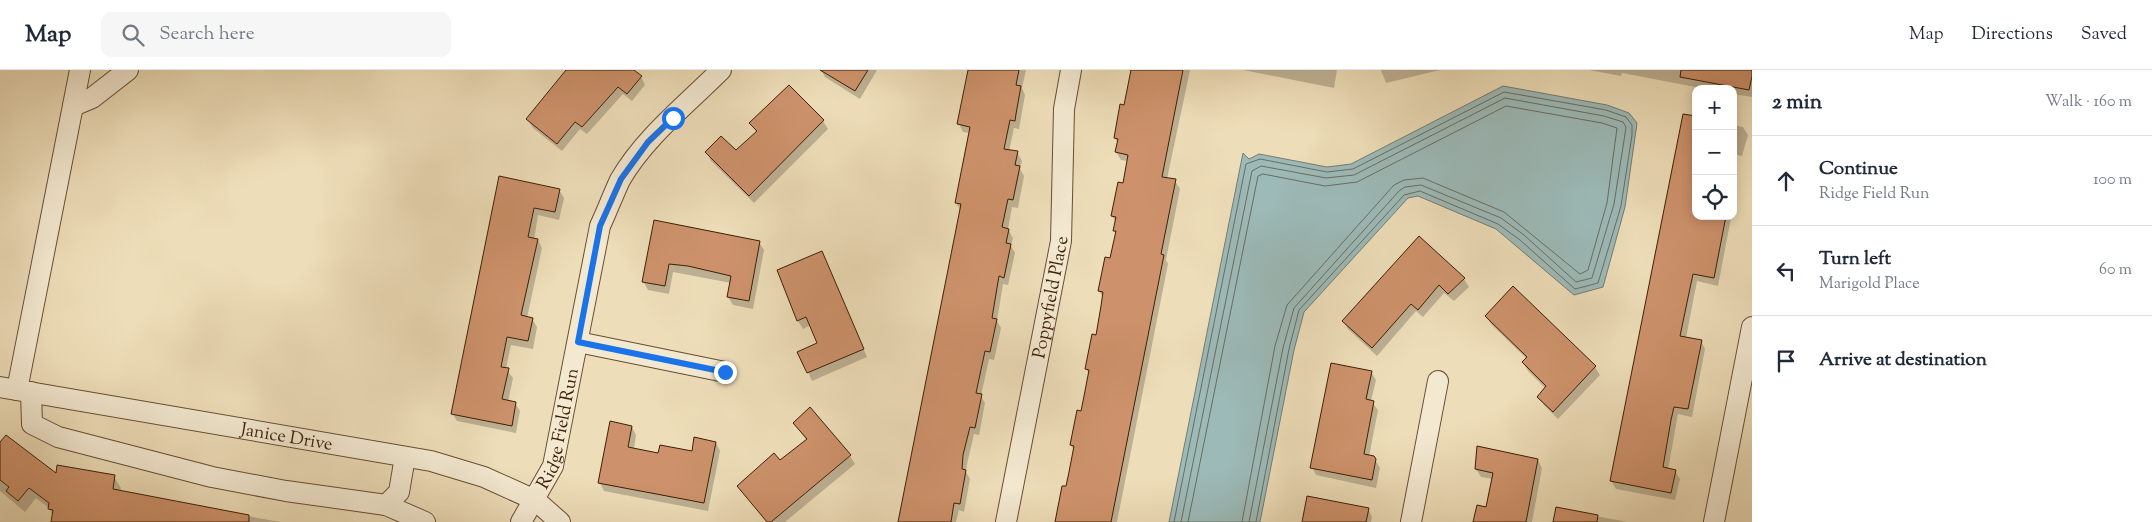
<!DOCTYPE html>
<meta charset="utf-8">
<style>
body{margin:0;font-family:"Sorts Mill Goudy",serif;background:#f6f6f7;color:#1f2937}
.controls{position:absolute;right:15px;top:15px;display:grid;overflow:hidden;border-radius:10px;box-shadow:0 2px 12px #0003}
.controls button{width:45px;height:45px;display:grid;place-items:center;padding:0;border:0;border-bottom:1px solid #e0e1e3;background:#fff;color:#1f2937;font:25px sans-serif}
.stop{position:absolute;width:15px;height:15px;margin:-11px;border:4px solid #1a73e8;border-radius:50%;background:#fff}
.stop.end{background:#1a73e8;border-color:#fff;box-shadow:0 1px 5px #0008}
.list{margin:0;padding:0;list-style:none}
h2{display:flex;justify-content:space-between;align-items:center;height:65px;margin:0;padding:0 20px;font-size:21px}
h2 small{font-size:16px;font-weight:400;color:#747a83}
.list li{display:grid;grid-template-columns:32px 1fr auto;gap:15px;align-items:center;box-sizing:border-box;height:90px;padding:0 20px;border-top:1px solid #e0e1e3}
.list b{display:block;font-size:19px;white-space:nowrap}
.list p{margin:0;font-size:16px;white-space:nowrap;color:#747a83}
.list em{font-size:16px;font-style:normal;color:#747a83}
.icon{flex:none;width:28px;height:28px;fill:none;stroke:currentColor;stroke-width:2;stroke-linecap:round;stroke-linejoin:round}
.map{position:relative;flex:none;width:1752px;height:452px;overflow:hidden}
header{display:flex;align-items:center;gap:30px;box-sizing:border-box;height:70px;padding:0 25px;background:#fff;border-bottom:1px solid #e0e1e3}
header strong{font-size:24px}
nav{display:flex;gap:28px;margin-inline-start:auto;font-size:18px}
.search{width:350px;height:45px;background:#f6f6f7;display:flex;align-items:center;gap:12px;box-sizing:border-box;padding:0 18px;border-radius:10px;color:#747a83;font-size:19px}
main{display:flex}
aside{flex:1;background:#fff}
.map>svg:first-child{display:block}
.water{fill:#9cbab8;stroke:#767c71}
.shadow{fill:#0003}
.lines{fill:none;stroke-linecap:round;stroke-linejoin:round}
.shore{stroke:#6c6c5f;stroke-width:1}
.building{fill:#cd926b;stroke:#3c1f06}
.minor-casing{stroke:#684e32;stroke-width:22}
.minor{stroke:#f3e9d1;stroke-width:20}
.route{stroke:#1a73e8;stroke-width:6}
.labels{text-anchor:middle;stroke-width:4.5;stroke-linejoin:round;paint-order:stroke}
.street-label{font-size:18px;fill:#3c1f06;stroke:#f3e9d1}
</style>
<header>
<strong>Map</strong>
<div class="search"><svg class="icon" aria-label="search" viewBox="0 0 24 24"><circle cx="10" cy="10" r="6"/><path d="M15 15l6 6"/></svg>Search here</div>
<nav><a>Map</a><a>Directions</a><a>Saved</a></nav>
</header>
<main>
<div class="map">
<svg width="1752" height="452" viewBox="0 0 1752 452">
<rect width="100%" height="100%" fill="#edddb8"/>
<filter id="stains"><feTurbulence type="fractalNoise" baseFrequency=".004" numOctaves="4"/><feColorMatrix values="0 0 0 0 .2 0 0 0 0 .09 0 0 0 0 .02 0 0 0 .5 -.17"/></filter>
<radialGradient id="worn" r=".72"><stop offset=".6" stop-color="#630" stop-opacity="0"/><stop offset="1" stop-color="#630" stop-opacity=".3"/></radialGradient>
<path class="water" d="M1503,16L1607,35L1629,43L1637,53L1625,137L1603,217L1574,225L1496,159L1418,126L1408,128L1304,242L1294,280L1260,452H1169L1243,83L1249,89L1259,84L1327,97L1351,94Z"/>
<path class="shadow" d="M567,0H632L641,7L645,15L632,31L623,24L587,64L580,59L562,81L533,58L528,50Z
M821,0H877L860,29L825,7Z
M968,0H1026L1022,18L1025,25L1019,59L1014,58L1009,81L1017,82L1022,91L1020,99L1024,106L1018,138L1012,137L1008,159L1013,168L1011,176L1015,183L1008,215L1003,214L997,251L1001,258L994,290L989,289L981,326L985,333L979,365L974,364L967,394L966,402L970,409L964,442L959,440L956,452H899L961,141L956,133L970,63L963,62L959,54Z
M1128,0H1190L1167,109L1175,111L1180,119L1166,190L1168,194L1117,452H1058L1074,380L1071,375L1082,342L1090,304L1086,299L1097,267L1104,229L1099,221L1111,190L1117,164L1114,161L1116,153L1112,146L1124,115L1128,91L1121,90L1116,82L1118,73L1115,68L1125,37L1132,2Z
M1243,0H1337L1334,18Z
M1381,0H1440L1386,13Z
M1589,0H1752V27L1733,24V19H1706L1622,3L1621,6Z
M789,17L823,51L828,59L754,133L711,91L707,83L736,82L757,63L750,53Z
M1733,55L1743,57L1748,65L1742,86L1733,84Z
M500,108L559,120L564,128L559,150L538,145L534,170H538L542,178L527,248L532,249L537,257L533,279L511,275L506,299L513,308L508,332L515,333L520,341L516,363L457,351L452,343Z
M1696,146H1730L1731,148L1718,216L1697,211L1686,268L1701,271L1705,279L1692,347L1678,344L1668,400L1675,401L1680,409L1675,430L1616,419L1611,411Z
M655,152L759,172L764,180L753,239L733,235L728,227L731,213L673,202L669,224L648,220L643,211Z
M1419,168L1464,209L1469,217L1454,231L1444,223L1423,247L1416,241L1377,286L1348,259L1343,251Z
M826,191L867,287L812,311L799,282L818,274L811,255L803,259L798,251L778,201Z
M1486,246L1595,297L1600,305L1558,349L1544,335L1539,327L1545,318L1528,301L1523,293L1527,289L1491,254Z
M1371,302L1376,310L1371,331L1378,340L1369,387L1374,388L1380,398L1376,418L1316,405L1312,397Z
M794,353L850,386L855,394L785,452H767L739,416L780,392L807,371Z
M632,357L636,365L634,379L659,384L693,382L716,373L720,381L708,441L604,421L600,413Z
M0,374L57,406L114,407L121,418L120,422L280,452H52L53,446L49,438L36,428L25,442L0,421Z
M1538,390L1542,398L1532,452H1475L1487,439L1493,409L1481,407L1476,399Z
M1368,439L1372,447L1371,452H1303Z
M1557,439L1628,452H1555Z"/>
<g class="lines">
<path class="shore" d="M1174,452L1246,94L1260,89L1327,102L1353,99L1504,22L1606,40L1626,47L1632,55V65L1621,136L1598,213L1575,219L1520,170L1498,154L1420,121L1404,125L1299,240L1289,279L1256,452
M1181,452L1252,101L1261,96L1326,108L1354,105L1505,28L1604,46L1623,52L1626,57L1625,64L1614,134L1592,208L1576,212L1524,165L1501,148L1421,115L1405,117L1399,121L1294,238L1283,278L1249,452
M1188,452L1258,106L1263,104L1325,116L1357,112L1506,36L1602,53L1617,58L1607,133L1588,200L1580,204L1504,142L1423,108L1404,110L1394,115L1287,235L1275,276L1242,452"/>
</g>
<path class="building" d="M566,0H634L642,6L627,24L618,17L582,57L575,52L557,74L526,49Z
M820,0H868L855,21Z
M968,0H1019L1016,15L1021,16L1016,44L1015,51L1010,50L1004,79L1018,81L1015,95L1020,96L1013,130L1008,129L1002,157L1009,159L1006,173L1011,174L1004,208L999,206L992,248L997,249L990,282L985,281L976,323L982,324L975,358L970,357L963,385L962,399L966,400L960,434L954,433L951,452H898L961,134L955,133L970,57L957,54Z
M1131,0H1183L1162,107L1176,109L1161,184L1164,185L1111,452H1055L1062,416H1066L1069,402L1074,376L1070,375L1077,340L1081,341L1084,326L1089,300L1085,299L1092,264L1096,265L1101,236L1103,222L1098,221L1105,187L1110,188L1116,161H1113L1116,147L1111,146L1118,112L1123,113L1128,85L1115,82L1118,69L1114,68L1120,34L1124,35Z
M1681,0H1752V6L1749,20L1680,7Z
M789,15L824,50L749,126L705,82L721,66L736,80L757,61L749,53Z
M1683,44L1696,46V146H1726L1714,208L1693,204L1689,223L1680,266L1702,270L1688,339L1674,337L1671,350L1663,397L1676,400L1671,423L1610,411Z
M499,106L560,119L555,142L534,138L528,167L538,169L521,245L533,248L528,271L507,267L501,297L509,298L502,329L516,332L512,356L451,344Z
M654,150L760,171L749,231L727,227L731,206L688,196L669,194L665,216L642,212Z
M1419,166L1465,208L1448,224L1439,215L1418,240L1411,234L1372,278L1342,251Z
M822,181L864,279L807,303L797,282L817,273L806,247L797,251L777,200Z
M1513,216L1596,296L1553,342L1537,327L1546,316L1522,292L1527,287L1485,246Z
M1331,293L1372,301L1366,329L1374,331L1364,384L1374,386L1376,389L1372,410L1310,398Z
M810,337L851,385L771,452H767L737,416L774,383L780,390L807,369L793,353Z
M610,351L632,356L628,377L658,383L660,375L692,381L694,367L716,372L704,433L598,413Z
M6,365L56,403L57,395L115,405L113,419L249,445V452H51L53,440L48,439L49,433L29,418L18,431L6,421L9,417L0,410V372Z
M1477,376L1538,389L1526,452H1473L1477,435L1486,437L1493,403L1475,399Z
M1307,426L1369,438L1366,452H1302Z
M1556,437L1598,445L1597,452H1553Z"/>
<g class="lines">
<defs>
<g id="minor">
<path d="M73,36L92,28L128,0"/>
<path d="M578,272L725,302"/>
<path id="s1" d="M0,317L431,391L484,407L535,430L560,452"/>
<path d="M17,320L80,0"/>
<path d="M31,322L32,354L58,367L212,407L286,421L386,435L399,422L405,387"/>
<path d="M386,435L425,452"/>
<path id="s2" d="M521,452L553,396L600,156C607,141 613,125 620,110C644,68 687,34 721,0"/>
<path id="s3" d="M1006,452L1061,171L1064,39L1071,0"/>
<path d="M1411,452L1438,311"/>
<path d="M1714,452L1752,257"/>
</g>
</defs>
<use href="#minor" class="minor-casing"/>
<use href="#minor" class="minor"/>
</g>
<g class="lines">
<path class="route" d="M673,48L648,72L621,109L600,156L578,272L725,302"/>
</g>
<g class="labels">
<g class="street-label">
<text dy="6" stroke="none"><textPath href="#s3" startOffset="229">Poppyfield Place</textPath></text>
<text dy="6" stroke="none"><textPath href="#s2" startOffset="102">Ridge Field Run</textPath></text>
<text dy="6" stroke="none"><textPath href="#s1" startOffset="291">Janice Drive</textPath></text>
</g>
</g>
<rect width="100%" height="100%" filter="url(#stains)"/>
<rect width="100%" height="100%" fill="url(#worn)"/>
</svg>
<div class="controls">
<button>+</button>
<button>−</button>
<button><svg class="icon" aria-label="locate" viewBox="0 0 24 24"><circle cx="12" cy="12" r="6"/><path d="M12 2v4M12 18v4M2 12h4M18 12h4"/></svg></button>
</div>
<div class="stop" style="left:673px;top:48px"></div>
<div class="stop end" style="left:725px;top:302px"></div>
</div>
<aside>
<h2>2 min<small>Walk · 160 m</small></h2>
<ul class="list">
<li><svg class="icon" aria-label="ahead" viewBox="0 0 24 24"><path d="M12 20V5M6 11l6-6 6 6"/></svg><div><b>Continue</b><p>Ridge Field Run</p></div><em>100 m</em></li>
<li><svg class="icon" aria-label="left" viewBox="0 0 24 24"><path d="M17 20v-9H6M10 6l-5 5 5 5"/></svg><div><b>Turn left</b><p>Marigold Place</p></div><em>60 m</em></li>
<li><svg class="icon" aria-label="arrive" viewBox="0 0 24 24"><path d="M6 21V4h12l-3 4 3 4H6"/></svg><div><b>Arrive at destination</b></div></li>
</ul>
</aside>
</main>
